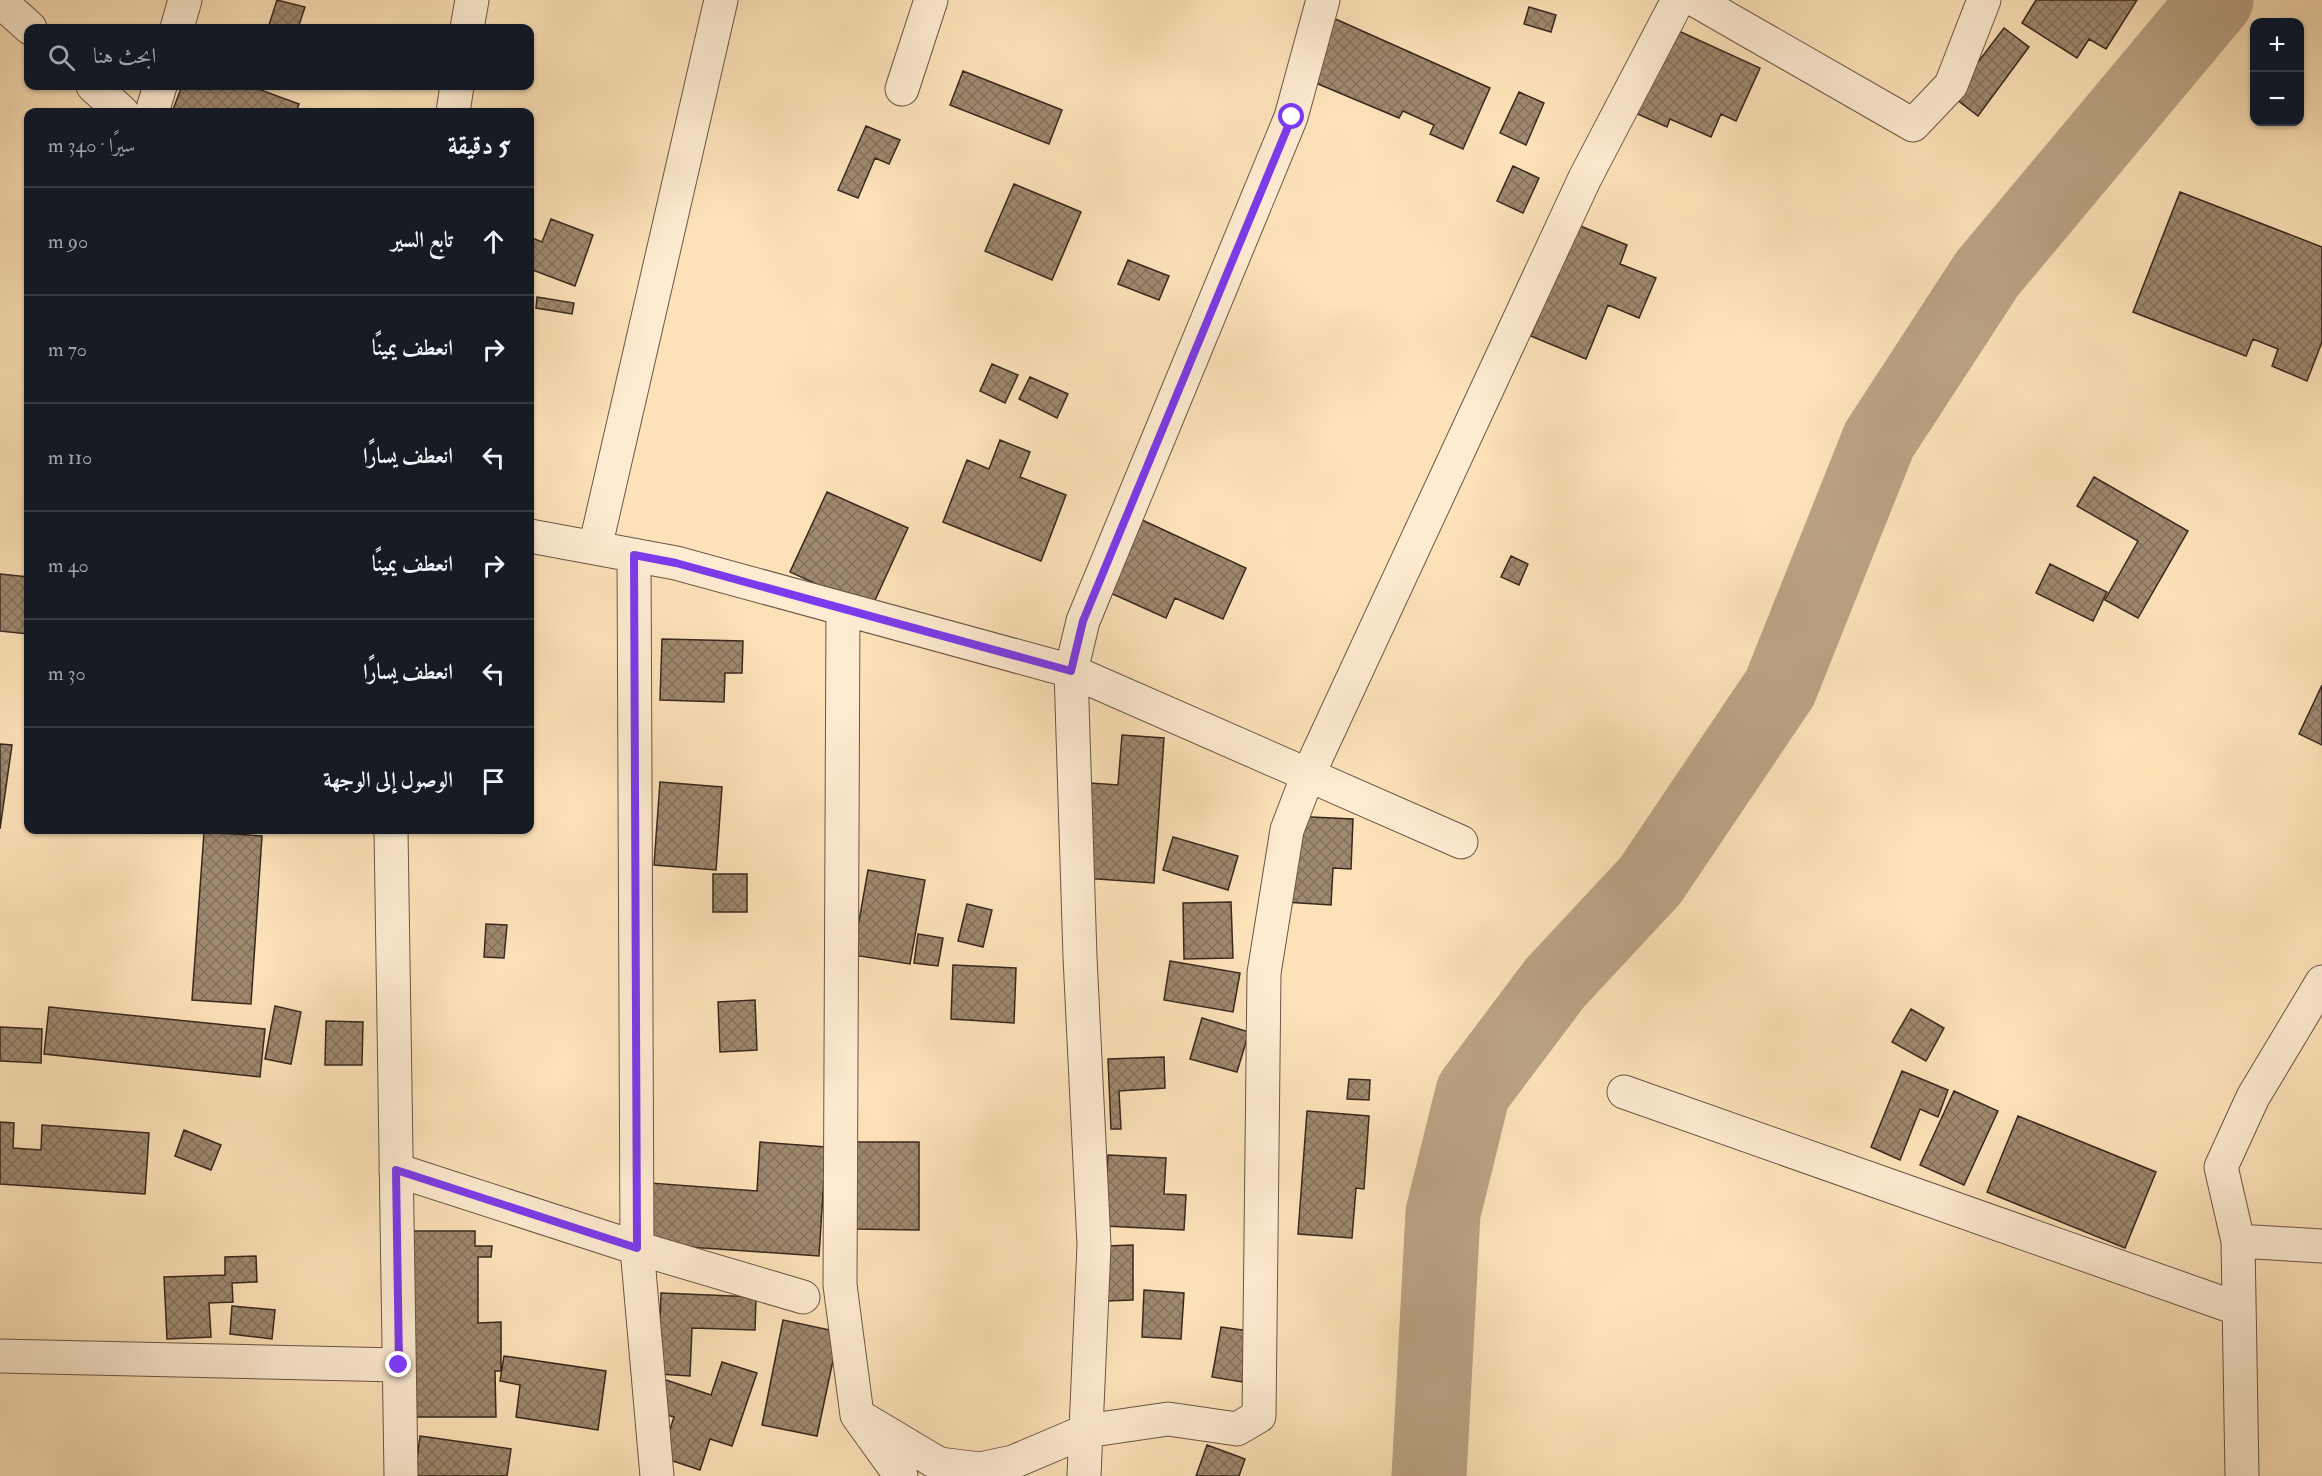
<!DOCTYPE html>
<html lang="ar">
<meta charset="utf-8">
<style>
body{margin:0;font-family:"IM FELL Double Pica",Amiri,serif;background:#242831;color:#f1f3f6;direction:rtl}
.controls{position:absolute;right:18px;top:18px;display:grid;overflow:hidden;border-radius:12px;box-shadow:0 2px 4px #0004}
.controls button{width:54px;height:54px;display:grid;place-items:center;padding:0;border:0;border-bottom:2px solid #363941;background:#171b24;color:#f1f3f6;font:30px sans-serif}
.stop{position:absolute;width:18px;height:18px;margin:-14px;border:4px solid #7c3aed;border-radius:50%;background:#fff}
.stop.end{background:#7c3aed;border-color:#fff;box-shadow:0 2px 6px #0008}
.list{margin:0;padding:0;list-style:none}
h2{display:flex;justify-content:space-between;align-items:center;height:78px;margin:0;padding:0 24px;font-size:26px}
h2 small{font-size:20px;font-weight:400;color:#9ea1a6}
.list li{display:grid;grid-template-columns:39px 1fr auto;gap:18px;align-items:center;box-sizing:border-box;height:108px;padding:0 24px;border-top:2px solid #363941}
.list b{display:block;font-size:22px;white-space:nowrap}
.list em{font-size:20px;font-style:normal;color:#9ea1a6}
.icon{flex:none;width:33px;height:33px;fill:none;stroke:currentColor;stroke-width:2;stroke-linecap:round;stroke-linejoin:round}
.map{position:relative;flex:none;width:2322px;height:1476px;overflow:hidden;direction:ltr}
.search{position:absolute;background:#171b24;box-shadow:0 2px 4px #0004;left:24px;top:24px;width:510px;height:66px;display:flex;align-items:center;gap:15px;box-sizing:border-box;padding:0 21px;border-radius:12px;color:#9ea1a6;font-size:22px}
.panel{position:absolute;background:#171b24;box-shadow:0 2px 4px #0004;left:24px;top:108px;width:510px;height:726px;border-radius:12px;direction:rtl}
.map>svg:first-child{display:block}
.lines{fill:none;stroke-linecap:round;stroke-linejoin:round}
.river{stroke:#baa384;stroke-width:75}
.building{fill:url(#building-cross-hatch);stroke:#39281e;stroke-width:1.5}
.street-casing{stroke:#6a5645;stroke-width:35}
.street{stroke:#feecd2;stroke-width:33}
.route{stroke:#7c3aed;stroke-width:8}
</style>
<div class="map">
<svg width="2322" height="1476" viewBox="0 0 2322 1476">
<defs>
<pattern id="building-cross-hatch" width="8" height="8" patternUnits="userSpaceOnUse" patternTransform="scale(1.5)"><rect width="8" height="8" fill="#9f896f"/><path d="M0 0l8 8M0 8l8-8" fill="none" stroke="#83705b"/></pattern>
</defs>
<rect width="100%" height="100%" fill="#fde2b9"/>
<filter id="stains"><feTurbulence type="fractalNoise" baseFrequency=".00333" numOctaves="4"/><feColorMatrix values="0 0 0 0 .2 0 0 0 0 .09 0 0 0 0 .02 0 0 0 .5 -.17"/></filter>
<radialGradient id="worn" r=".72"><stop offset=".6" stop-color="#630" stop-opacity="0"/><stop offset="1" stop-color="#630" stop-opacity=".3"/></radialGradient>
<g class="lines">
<path class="river" d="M1429,1476L1443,1213L1473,1092L1555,983L1650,881L1780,688L1879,440L1987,274L2216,0"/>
</g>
<path class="building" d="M277,0L305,7L298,28H268Z
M2036,0H2137L2106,49L2089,39L2077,58L2022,23Z
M1529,7L1556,15L1551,32L1524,24Z
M1331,17L1490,88L1463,149L1430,134L1434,125L1403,111L1399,118L1304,78Z
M1670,27L1760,68L1736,121L1721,114L1711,137L1670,119L1667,127L1631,111Z
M2004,28L2029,47L1978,116L1952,96Z
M963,71L1062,110L1049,144L950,105Z
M182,86H250L299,104L296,112H172Z
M1519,92L1544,103L1526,145L1500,133Z
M866,126L900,140L889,164L875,158L858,198L838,190Z
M1513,166L1539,178L1523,213L1497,201Z
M1014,184L1081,212L1052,280L985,251Z
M2180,192L2322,247V342L2307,381L2272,366L2278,349L2253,339L2246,356L2133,312Z
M551,219L593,235L575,286L530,269V237L542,242Z
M1573,223L1627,245L1620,264L1656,278L1639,318L1608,305L1586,359L1531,336Z
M1128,260L1169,276L1159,300L1118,284Z
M537,297L574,303L572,314L536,308Z
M992,364L1018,375L1005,403L980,391Z
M1030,377L1068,394L1057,418L1019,399Z
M1000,440L1030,452L1020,477L1066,495L1041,561L943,522L967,460L989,469Z
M2094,477L2188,531L2138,618L2105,600L2138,541L2077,506Z
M827,492L908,528L871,609L790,572Z
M1127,513L1246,568L1223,619L1175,598L1166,618L1095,586Z
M1511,556L1528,564L1519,585L1501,577Z
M2050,564L2107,592L2093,621L2036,593Z
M0,574L28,577V634L0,631Z
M662,639L743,641L742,673H725L724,702L660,700Z
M2322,685V745L2299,734Z
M1122,735L1164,738L1154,883L1084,878L1091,783L1118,785Z
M0,744L12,745L0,829Z
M660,782L722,787L716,870L654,865Z
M1290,816L1353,819L1351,869L1333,868L1331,905L1285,902Z
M204,832L262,836L251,1004L192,1000Z
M1173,837L1238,856L1228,890L1163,870Z
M868,870L925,880L910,964L853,955Z
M713,874H747V912H713Z
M1231,902L1233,958L1184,959L1183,903Z
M967,904L992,910L983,947L958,941Z
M486,924L507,925L504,958L484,957Z
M918,934L943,938L938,966L914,963Z
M1170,961L1240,973L1233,1012L1164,1000Z
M953,965L1016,968L1014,1023L951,1019Z
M755,1000L757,1050L720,1052L718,1002Z
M275,1006L301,1012L291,1064L265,1059Z
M49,1007L265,1029L260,1077L44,1054Z
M1911,1009L1944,1028L1926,1061L1892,1042Z
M1202,1018L1249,1032L1237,1072L1190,1059Z
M326,1021L363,1022L362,1065H325Z
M0,1027L42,1029L41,1063L0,1061Z
M1164,1057L1165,1088L1119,1091L1121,1129H1111L1108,1059Z
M1902,1071L1948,1090L1938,1117L1920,1109L1900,1160L1871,1147Z
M1349,1079L1370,1080L1369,1100L1347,1099Z
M1954,1091L1998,1111L1964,1185L1920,1165Z
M1307,1111L1369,1116L1364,1189L1356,1188L1352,1238L1298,1234Z
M2018,1116L2156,1172L2125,1248L1987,1192Z
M0,1122L14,1123L13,1148L41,1150L42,1125L149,1133L145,1194L0,1184Z
M184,1130L221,1145L211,1170L175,1156Z
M760,1142L826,1147L819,1256L646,1244L650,1183L757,1191Z
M854,1142H919V1230L854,1229Z
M1108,1155L1166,1158L1164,1194L1186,1195L1184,1230L1105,1226Z
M408,1231H475V1246H492L491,1257H478V1323L501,1322V1371H495L496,1417H410Z
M1133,1245V1300L1106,1301L1105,1246Z
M256,1256L257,1282L232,1283L233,1302L209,1303L211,1337L167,1339L164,1277L225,1275V1257Z
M1144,1290L1184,1293L1181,1339L1142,1337Z
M661,1293L756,1297L755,1330L692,1328L690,1376L658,1374Z
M232,1306L275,1310L272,1339L230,1334Z
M783,1320L839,1332L817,1436L762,1425Z
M1221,1327L1249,1331L1242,1382L1212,1377Z
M504,1356L606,1371L598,1430L516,1417L520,1385L500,1381Z
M722,1362L757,1373L732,1446L710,1439L700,1470L661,1457L674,1417L653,1411L663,1379L711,1395Z
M420,1436L511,1449L507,1476H415Z
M1207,1445L1245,1459L1239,1476H1196Z"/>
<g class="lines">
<defs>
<path id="street" d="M1695,0L1913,125L1951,85L1984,0
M0,1L30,28
M177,28L185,0
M467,28L472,0
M93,86L122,112
M902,89L931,0
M152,112L160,86
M453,112L457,86
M530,536L676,563L1071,671L1461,842
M595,548L721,0
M634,555L637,1248L657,1476
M843,609L840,1285L857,1415L901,1476
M391,830L401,1476
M2322,982L2253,1097L2221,1167L2238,1241L2322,1246
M1624,1092L2239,1309
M396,1170L637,1248L803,1297
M2238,1241L2242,1476
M0,1356L399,1365
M857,1415L939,1464L980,1469L1013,1462L1086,1431L1168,1419L1237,1429L1259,1416L1264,973L1287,830L1308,775L1585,178L1678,0
M1084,1476L1094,1245L1080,957L1071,671L1083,621L1291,117L1323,0"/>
</defs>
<use href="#street" class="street-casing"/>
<use href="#street" class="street"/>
</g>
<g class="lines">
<path class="route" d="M399,1365L396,1170L637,1248L634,555L676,563L1071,671L1083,621L1292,117"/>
</g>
<rect width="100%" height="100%" filter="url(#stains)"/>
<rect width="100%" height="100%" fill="url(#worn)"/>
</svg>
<div class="controls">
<button>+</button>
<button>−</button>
</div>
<div class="stop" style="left:1292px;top:117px"></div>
<div class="stop end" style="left:399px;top:1365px"></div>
<div class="search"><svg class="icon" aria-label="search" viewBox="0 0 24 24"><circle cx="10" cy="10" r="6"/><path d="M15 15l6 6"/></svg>ابحث هنا</div>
<section class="panel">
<h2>5 دقيقة<small>سيرًا · 340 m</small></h2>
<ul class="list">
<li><svg class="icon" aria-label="ahead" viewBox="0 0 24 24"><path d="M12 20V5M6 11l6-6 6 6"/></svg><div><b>تابع السير</b></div><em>90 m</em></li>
<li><svg class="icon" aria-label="right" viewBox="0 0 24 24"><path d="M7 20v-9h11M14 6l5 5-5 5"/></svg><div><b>انعطف يمينًا</b></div><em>70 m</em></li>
<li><svg class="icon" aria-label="left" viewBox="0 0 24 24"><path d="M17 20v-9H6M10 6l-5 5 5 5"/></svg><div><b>انعطف يسارًا</b></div><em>110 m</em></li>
<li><svg class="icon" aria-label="right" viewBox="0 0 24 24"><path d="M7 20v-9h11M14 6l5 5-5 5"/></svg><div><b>انعطف يمينًا</b></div><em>40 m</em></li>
<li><svg class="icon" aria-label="left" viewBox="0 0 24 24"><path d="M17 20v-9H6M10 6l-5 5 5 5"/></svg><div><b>انعطف يسارًا</b></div><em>30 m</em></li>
<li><svg class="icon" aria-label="arrive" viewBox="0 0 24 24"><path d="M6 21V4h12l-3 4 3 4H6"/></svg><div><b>الوصول إلى الوجهة</b></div></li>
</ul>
</section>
</div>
